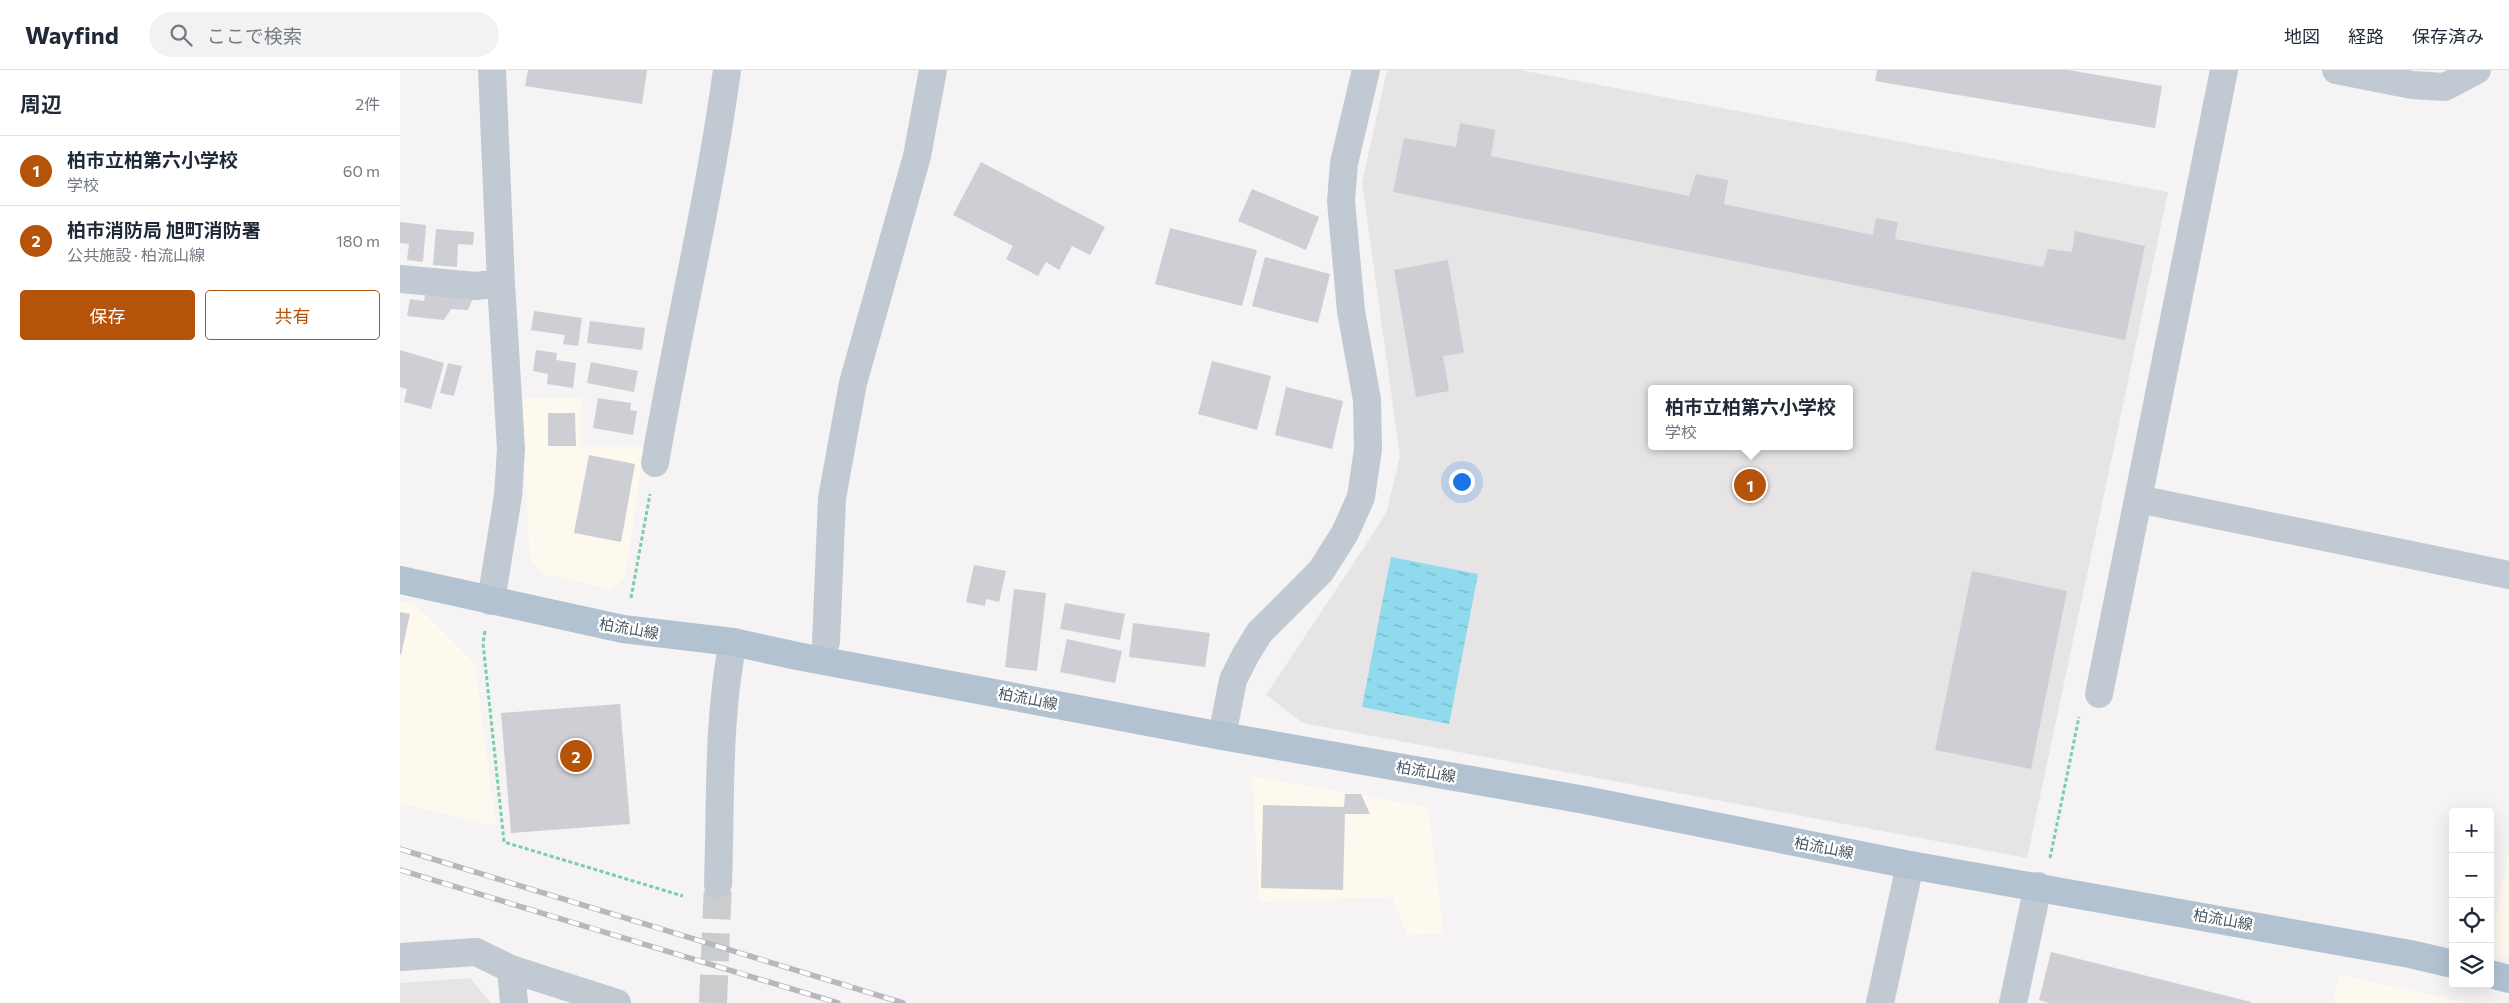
<!DOCTYPE html>
<html lang="ja">
<meta charset="utf-8">
<style>
body{margin:0;font-family:Commissioner,"Noto Sans JP",sans-serif;background:#f2f2f3;color:#1f2937}
.controls{position:absolute;right:15px;bottom:15px;display:grid;overflow:hidden;border-radius:5px;box-shadow:0 5px 20px #0002}
.controls button{width:45px;height:45px;display:grid;place-items:center;padding:0;border:0;border-bottom:1px solid #e0e1e3;background:#fff;color:#1f2937;font:25px sans-serif}
.you{position:absolute;left:1061px;top:411px;width:18px;height:18px;margin:-12px;border:4px solid #fff;border-radius:50%;background:#1a73e8;box-shadow:0 0 0 8px #1a73e833}
.badge{display:grid;place-items:center;width:32px;height:32px;border-radius:50%;background:#b45309;color:#fff;font-size:16px;font-weight:700}
.pin{position:absolute;translate:-50% -50%;border:2px solid #fff;box-shadow:0 1px 5px #0006}
.popup{position:absolute;left:1248px;top:315px;width:205px;height:65px;box-sizing:border-box;display:grid;place-content:center;border-radius:5px;background:#fff;filter:drop-shadow(0 1px 4px #0005);font-size:16px;white-space:nowrap;color:#747a83}
.popup b{font-size:19px;color:#1f2937}
.popup::after{content:'';position:absolute;left:50%;top:100%;margin-left:-10px;border:10px solid transparent;border-top-color:#fff}
.list{margin:0;padding:0;list-style:none}
h2{display:flex;justify-content:space-between;align-items:center;height:65px;margin:0;padding:0 20px;font-size:21px}
h2 small{font-size:16px;font-weight:400;color:#747a83}
.list li{display:grid;grid-template-columns:32px 1fr auto;gap:15px;align-items:center;box-sizing:border-box;height:70px;padding:0 20px;border-top:1px solid #e0e1e3}
.list b{display:block;font-size:19px;white-space:nowrap}
.list p{margin:0;font-size:16px;white-space:nowrap;color:#747a83}
.list em{font-size:16px;font-style:normal;color:#747a83}
.actions{display:flex;gap:10px;padding:15px 20px}
.actions a{flex:1;padding:11px 0;border:1px solid #b45309;border-radius:5px;text-align:center;font-size:18px;color:#b45309}
.actions .main{background:#b45309;color:#fff}
.icon{flex:none;width:28px;height:28px;fill:none;stroke:currentColor;stroke-width:2;stroke-linecap:round;stroke-linejoin:round}
.map{position:relative;flex:none;width:2109px;height:933px;overflow:hidden}
header{display:flex;align-items:center;gap:30px;box-sizing:border-box;height:70px;padding:0 25px;background:#fff;border-bottom:1px solid #e0e1e3}
header strong{font-size:24px}
nav{display:flex;gap:28px;margin-inline-start:auto;font-size:18px}
.search{width:350px;height:45px;background:#f2f2f3;display:flex;align-items:center;gap:12px;box-sizing:border-box;padding:0 18px;border-radius:28px;color:#747a83;font-size:19px}
main{display:flex}
aside{flex:1;background:#fff}
.map>svg:first-child{display:block}
.commercial{fill:#fdf9ef}
.education{fill:#e6e4e5;fill-rule:evenodd}
.water{fill:url(#water-ripples)}
.building{fill:#cdcfd5}
.lines{fill:none;stroke-linecap:round;stroke-linejoin:round}
.minor-tunnel{stroke:#caccce;stroke-width:28;stroke-dasharray:28 14;stroke-linecap:butt}
.path{stroke:#7ad0a6;stroke-width:3;stroke-dasharray:4 2.5;stroke-linecap:butt}
.minor{stroke:#c1cad2;stroke-width:28}
.major{stroke:#b3c2d1;stroke-width:28}
.rail-casing{stroke:#b5b8bd;stroke-width:5.5}
.rail{stroke:#fff;stroke-width:4;stroke-dasharray:11;stroke-linecap:butt}
.labels{text-anchor:middle;stroke-width:4.5;stroke-linejoin:round;paint-order:stroke}
.street-label{font-size:15px;fill:#4a5661;stroke:#fff}
</style>
<header>
<strong>Wayfind</strong>
<div class="search"><svg class="icon" aria-label="search" viewBox="0 0 24 24"><circle cx="10" cy="10" r="6"/><path d="M15 15l6 6"/></svg>ここで検索</div>
<nav><a>地図</a><a>経路</a><a>保存済み</a></nav>
</header>
<main>
<aside>
<h2>周辺<small>2件</small></h2>
<ul class="list">
<li><span class="badge">1</span><div><b>柏市立柏第六小学校</b><p>学校</p></div><em>60 m</em></li>
<li><span class="badge">2</span><div><b>柏市消防局 旭町消防署</b><p>公共施設 · 柏流山線</p></div><em>180 m</em></li>
</ul>
<div class="actions"><a class="main">保存</a><a>共有</a></div>
</aside>
<div class="map">
<svg width="2109" height="933" viewBox="0 0 2109 933">
<defs>
<pattern id="water-ripples" width="26" height="14" patternUnits="userSpaceOnUse" patternTransform="scale(1.25)"><rect width="26" height="14" fill="#90daee"/><path d="M2 4q2-2 4 0t4 0M15 11q2-2 4 0t4 0" fill="none" stroke="#78b4c4"/></pattern>
</defs>
<rect width="100%" height="100%" fill="#f5f3f3"/>
<path class="commercial" d="M120,328H181L180,377H244L225,509L210,519L143,504L130,489Z
M0,531L12,534L24,542L75,593L96,756L0,733Z
M852,706L1028,737L1044,864L1007,865L992,827L859,832Z
M2109,779V889L2090,884V880Z
M1940,905L2065,932L2070,933H1933Z"/>
<path class="education" d="M987,0H1120L1768,122L1627,788L903,653L866,625L986,444L1000,386L962,113ZM1251,319H1449V376H1251Z
M70,908L91,933H0V913Z"/>
<path class="water" d="M991,487L1078,504L1049,654L962,637Z"/>
<path class="building" d="M128,0H247L242,34L125,16Z
M1477,0H1668L1762,16L1755,58L1475,11Z
M1060,53L1095,60L1091,86L1289,126L1296,104L1328,110L1324,134L1473,165L1476,148L1498,152L1495,169L1643,197L1648,179L1672,182L1675,161L1745,176L1725,270L993,122L1004,68L1056,77Z
M581,92L705,157L690,185L672,176L659,200L646,192L638,206L606,189L613,176L553,145Z
M852,119L919,147L906,180L838,151Z
M0,152L26,155L23,192L7,190L9,174L0,173Z
M770,158L857,180L842,236L755,214Z
M36,159L74,162L73,175L58,174L57,197L33,195Z
M865,187L930,204L918,253L852,236Z
M1048,190L1064,283L1043,286L1049,321L1016,327L994,200Z
M26,221L73,228L68,240L51,239L44,250L7,246L10,229L24,231Z
M134,241L182,248L178,276L163,274L165,265L131,260Z
M190,251L245,258L242,280L187,273Z
M0,280L44,293L31,339L4,332L7,319L0,317Z
M136,280L157,283L156,290L176,293L173,318L147,314L148,304L133,301Z
M812,291L871,306L857,360L798,344Z
M191,292L238,301L234,322L187,313Z
M48,293L62,296L54,326L40,323Z
M886,317L943,331L932,379L875,365Z
M198,328L231,333L230,340L237,341L233,365L193,358Z
M148,343H175L176,376H148Z
M189,385L235,394L221,472L174,463Z
M574,495L606,501L599,532L586,529L585,536L566,532Z
M1572,501L1667,521L1631,699L1535,680Z
M614,519L646,523L637,601L605,597Z
M665,533L725,544L720,570L660,559Z
M0,542L10,544L1,585L0,584Z
M733,553L810,563L805,597L729,587Z
M667,569L722,581L715,613L660,602Z
M220,634L230,754L111,763L101,643Z
M945,724H961L970,744H945L943,820L861,818L863,735L944,737Z
M1651,882L1851,932V933H1649L1639,930Z"/>
<g class="lines">
<path class="minor-tunnel" d="M313,933L318,814"/>
<path class="path" d="M231,528L250,424
M85,561L83,573L104,772L283,826
M1650,788L1679,647"/>
<path class="minor" d="M1936,0L2012,15L2045,17L2077,0
M0,209L76,216L101,213
M255,393C277,262 309,132 327,0
M1738,429L2109,505
M91,531L108,426L111,379L101,213L92,0
M426,572L432,428L453,313L517,86L533,0
M1699,624L1824,0
M822,666L833,610L845,586L859,563L921,501L945,463L961,427L968,379L967,330L951,241L941,131L944,93L966,0
M318,814C321,734 317,651 333,572
M0,887L76,882L111,899L114,933
M111,899L217,933
M1480,933L1510,795
M1613,933L1638,816"/>
<path class="major" d="M0,510L223,559L333,572L397,586L822,666L1185,730L1510,795L2010,884L2053,894
M2090,904L2109,909"/>
<defs>
<path id="rail" d="M0,779L503,933
M0,800L438,933"/>
</defs>
<use href="#rail" class="rail-casing"/>
<use href="#rail" class="rail"/>
</g>
<g class="labels">
<g class="street-label">
<text transform="translate(229 559) rotate(10)" y="5">柏流山線</text>
<text transform="translate(628 629) rotate(11)" y="5">柏流山線</text>
<text transform="translate(1026 702) rotate(10)" y="5">柏流山線</text>
<text transform="translate(1424 778) rotate(11)" y="5">柏流山線</text>
<text transform="translate(1823 850) rotate(10)" y="5">柏流山線</text>
</g>
</g>
</svg>
<div class="controls">
<button>+</button>
<button>−</button>
<button><svg class="icon" aria-label="locate" viewBox="0 0 24 24"><circle cx="12" cy="12" r="6"/><path d="M12 2v4M12 18v4M2 12h4M18 12h4"/></svg></button>
<button><svg class="icon" aria-label="layers" viewBox="0 0 24 24"><path d="M12 4l9 5-9 5-9-5zM3 14l9 5 9-5"/></svg></button>
</div>
<div class="you"></div>
<div class="pin badge" style="left:1350px;top:415px">1</div>
<div class="popup"><b>柏市立柏第六小学校</b>学校</div>
<div class="pin badge" style="left:176px;top:686px">2</div>
</div>
</main>
